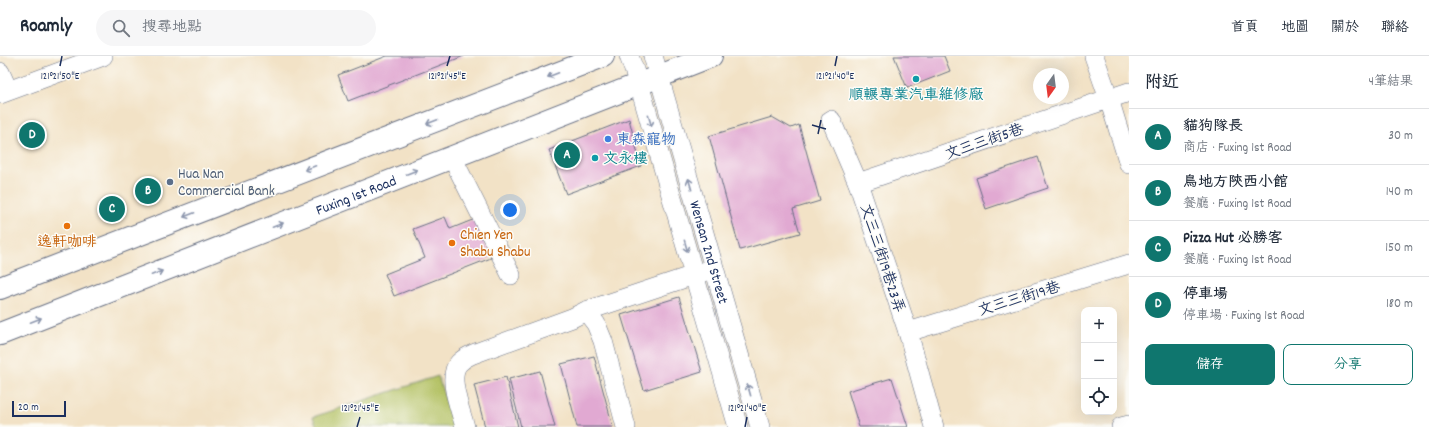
<!DOCTYPE html>
<html lang="zh-TW">
<meta charset="utf-8">
<style>
body{margin:0;font-family:Dekko,"LXGW WenKai TC",sans-serif;background:#f6f6f7;color:#1f2937}
.controls{position:absolute;right:12px;bottom:12px;display:grid;overflow:hidden;border-radius:8px;box-shadow:0 4px 16px #0002}
.controls button{width:36px;height:36px;display:grid;place-items:center;padding:0;border:0;border-bottom:1px solid #e0e1e3;background:#fff;color:#1f2937;font:20px sans-serif}
.compass{position:absolute;left:1033px;top:12px;width:36px;height:36px;border-radius:50%;background:#fff;box-shadow:0 4px 16px #0002;rotate:194deg}
.scale{position:absolute;left:12px;bottom:10px;width:54px;box-sizing:border-box;padding-left:4px;border:2px solid #1b2f5e;border-top:0;font-size:11px;line-height:14px;white-space:nowrap;color:#1b2f5e;-webkit-text-stroke:3px #fdfcf7;paint-order:stroke}
.you{position:absolute;left:510px;top:154px;width:14px;height:14px;margin:-10px;border:3px solid #fff;border-radius:50%;background:#1a73e8;box-shadow:0 0 0 6px #1a73e833}
.badge{display:grid;place-items:center;width:26px;height:26px;border-radius:50%;background:#0f766e;color:#fff;font-size:13px;font-weight:700}
.pin{position:absolute;translate:-50% -50%;border:2px solid #fff;box-shadow:0 1px 4px #0006}
.list{margin:0;padding:0;list-style:none}
h2{display:flex;justify-content:space-between;align-items:center;height:52px;margin:0;padding:0 16px;font-size:17px}
h2 small{font-size:13px;font-weight:400;color:#747a83}
.list li{display:grid;grid-template-columns:26px 1fr auto;gap:12px;align-items:center;box-sizing:border-box;height:56px;padding:0 16px;border-top:1px solid #e0e1e3}
.list b{display:block;font-size:15px;white-space:nowrap}
.list p{margin:0;font-size:13px;white-space:nowrap;color:#747a83}
.list em{font-size:13px;font-style:normal;color:#747a83}
.actions{display:flex;gap:8px;padding:12px 16px}
.actions a{flex:1;padding:9px 0;border:1px solid #0f766e;border-radius:8px;text-align:center;font-size:14px;color:#0f766e}
.actions .main{background:#0f766e;color:#fff}
.icon{flex:none;width:22px;height:22px;fill:none;stroke:currentColor;stroke-width:2;stroke-linecap:round;stroke-linejoin:round}
.map{position:relative;flex:none;width:1129px;height:371px;overflow:hidden}
header{display:flex;align-items:center;gap:24px;box-sizing:border-box;height:56px;padding:0 20px;background:#fff;border-bottom:1px solid #e0e1e3}
header strong{font-size:19px}
nav{display:flex;gap:22px;margin-inline-start:auto;font-size:14px}
.search{width:280px;height:36px;background:#f6f6f7;display:flex;align-items:center;gap:10px;box-sizing:border-box;padding:0 14px;border-radius:22px;color:#747a83;font-size:15px}
main{display:flex}
aside{flex:1;background:#fff}
.map>svg:first-child{display:block}
.green{fill:#b3c163;stroke:#677860}
.building{fill:#e1a9d2}
.lines{fill:none;stroke-linecap:round;stroke-linejoin:round}
.minor-casing{stroke:#666e82;stroke-width:20}
.major-casing{stroke:#666e82;stroke-width:24}
.minor{stroke:#fff;stroke-width:19}
.major{stroke:#fff;stroke-width:22}
.oneway{stroke:#8d97ae}
.ticks{fill:none;stroke:#1b2f5e;stroke-width:1.5}
.culture-dot{fill:#0f9aa8;stroke:#fdfcf7;stroke-width:1.5}
.shop-dot{fill:#3f7fe0;stroke:#fdfcf7;stroke-width:1.5}
.service-dot{fill:#5c6f8a;stroke:#fdfcf7;stroke-width:1.5}
.food-dot{fill:#e8710a;stroke:#fdfcf7;stroke-width:1.5}
.labels{text-anchor:middle;stroke-width:3;stroke-linejoin:round;paint-order:stroke}
.culture-label{font-size:15px;fill:#0d838f;stroke:#fdfcf7}
.shop-label{font-size:15px;fill:#366cbe;stroke:#fdfcf7;text-anchor:start}
.street-label{font-size:15px;fill:#1b2f5e;stroke:#fdfcf7}
.service-label{font-size:15px;fill:#4e5e75;stroke:#fdfcf7;text-anchor:start}
.food-label{font-size:15px;fill:#c56008;stroke:#fdfcf7;text-anchor:start}
.ticks-label{font-size:10px;text-anchor:middle;fill:#1b2f5e;stroke:#fdfcf7;stroke-width:3;stroke-linejoin:round;paint-order:stroke}
</style>
<header>
<strong>Roamly</strong>
<div class="search"><svg class="icon" aria-label="search" viewBox="0 0 24 24"><circle cx="10" cy="10" r="6"/><path d="M15 15l6 6"/></svg>搜尋地點</div>
<nav><a>首頁</a><a>地圖</a><a>關於</a><a>聯絡</a></nav>
</header>
<main>
<div class="map">
<svg width="1129" height="371" viewBox="0 0 1129 371">
<rect width="100%" height="100%" fill="#fdfcf7"/>
<filter id="ink" filterUnits="userSpaceOnUse"><feTurbulence type="fractalNoise" baseFrequency=".025" numOctaves="2"/><feDisplacementMap in="SourceGraphic" scale="8" xChannelSelector="R" yChannelSelector="G"/><feConvolveMatrix kernelMatrix="1 2 1 2 8 2 1 2 1" color-interpolation-filters="sRGB"/></filter>
<filter id="wash" filterUnits="userSpaceOnUse"><feTurbulence type="fractalNoise" baseFrequency=".012" numOctaves="4" result="noise"/><feDisplacementMap in="SourceGraphic" scale="16" xChannelSelector="R" yChannelSelector="G"/><feGaussianBlur stdDeviation="0.9" result="paint"/><feColorMatrix in="noise" values="0 0 0 0 0 0 0 0 0 0 0 0 0 0 0 0 0 1.4 0 .05"/><feComposite in="paint" operator="in"/></filter>
<g filter="url(#wash)">
<rect width="100%" height="100%" fill="#f2e2c6"/>
<path class="green" d="M438,320L454,371H317L313,361Z"/>
<g id="blocks">
<path class="building" d="M387,0H464L348,45L338,19Z
M894,0H944L950,15L907,32Z
M772,61L791,72L799,69L820,145L793,153L800,177L740,194L709,80Z
M629,63L641,110L566,138L549,94Z
M1038,101L1048,132L986,153L976,122Z
M445,161L450,173L475,163L491,202L394,240L385,218L425,202L413,173Z
M679,241L702,316L644,334L621,259Z
M594,300L601,327L613,371H577L575,363L561,308Z
M540,315L555,371H521L509,323Z
M506,321L518,371H485L474,329Z
M892,322L908,371H859L848,335Z"/>
</g>
</g>
<g filter="url(#ink)">
<use href="#blocks" fill-opacity="0" stroke="#666e82" stroke-width="1"/>
<g class="lines">
<defs>
<g id="minor">
<path d="M629,0L639,28L738,371"/>
<path id="s1" d="M653,0L760,371"/>
<path d="M1094,0L1109,43L1129,108"/>
<path d="M0,16L8,34"/>
<path d="M0,38L103,0"/>
<path d="M831,64L858,127L908,276L934,371"/>
<path d="M452,101L511,219"/>
<path d="M858,127L1129,36"/>
<path d="M586,255L706,215"/>
<path d="M908,276L1129,208"/>
<path d="M465,371C461,355 446,320 459,307C463,303 468,300 473,298L572,262L586,255L596,268L603,285L626,371"/>
<path d="M1121,371L1129,369"/>
</g>
<g id="major">
<path d="M0,232L603,0"/>
<path id="s2" d="M0,278L711,0"/>
</g>
</defs>
<use href="#minor" class="minor-casing"/>
<use href="#major" class="major-casing"/>
<use href="#minor" class="minor"/>
<use href="#major" class="major"/>
</g>
<defs><path id="oneway-shaft" d="M-6 0H5M1.5-3L5.5 0L1.5 3" fill="none" stroke-width="1.6" stroke-linecap="round" stroke-linejoin="round"/></defs>
<g class="oneway">
<use href="#oneway-shaft" transform="translate(553 19) rotate(159)"/>
<use href="#oneway-shaft" transform="translate(650 65) rotate(74)"/>
<use href="#oneway-shaft" transform="translate(432 66) rotate(159)"/>
<use href="#oneway-shaft" transform="translate(310 112) rotate(159)"/>
<use href="#oneway-shaft" transform="translate(412 116) rotate(-21)"/>
<use href="#oneway-shaft" transform="translate(690 128) rotate(-106)"/>
<use href="#oneway-shaft" transform="translate(189 159) rotate(159)"/>
<use href="#oneway-shaft" transform="translate(278 169) rotate(-21)"/>
<use href="#oneway-shaft" transform="translate(686 190) rotate(74)"/>
<use href="#oneway-shaft" transform="translate(157 217) rotate(-21)"/>
<use href="#oneway-shaft" transform="translate(36 264) rotate(-21)"/>
<use href="#oneway-shaft" transform="translate(749 334) rotate(-106)"/>
</g>
</g>
<path class="ticks" d="M60,10L62,0M447,10L450,0M835,10L837,0M812,69L826,73M818,78L821,64M357,371L360,361M745,371L747,361"/>
<g class="culture-dot">
<circle cx="916" cy="23" r="4"/>
<circle cx="595" cy="102" r="4"/>
</g>
<circle class="shop-dot" cx="608" cy="83" r="4"/>
<circle class="service-dot" cx="170" cy="126" r="4"/>
<g class="food-dot">
<circle cx="67" cy="170" r="4"/>
<circle cx="452" cy="187" r="4"/>
</g>
<g class="labels">
<g class="culture-label">
<text x="916" y="43">順輾專業汽車維修廠</text>
<text x="603" y="107" text-anchor="start">文永樓</text>
</g>
<g class="shop-label">
<text x="616" y="88">東森寵物</text>
</g>
<g class="street-label">
<text transform="translate(984 85) rotate(-19)" y="5">文三三街5巷</text>
<text dy="5" stroke="none"><textPath href="#s2" startOffset="382">Fuxing 1st Road</textPath></text>
<text dy="5" stroke="none"><textPath href="#s1" startOffset="204">Wensan 2nd Street</textPath></text>
<text transform="translate(883 202) rotate(72)" y="5">文三三街19巷23弄</text>
<text transform="translate(1019 242) rotate(-17)" y="5">文三三街19巷</text>
</g>
<g class="service-label">
<text x="178" y="122">Hua Nan<tspan x="178" dy="17">Commercial Bank</tspan></text>
</g>
<g class="food-label">
<text x="460" y="183">Chien Yen<tspan x="460" dy="17">Shabu Shabu</tspan></text>
<text x="67" y="190" text-anchor="middle">逸軒咖啡</text>
</g>
</g>
<g class="ticks-label">
<text x="60" y="23">121°21'50"E</text>
<text x="447" y="23">121°21'45"E</text>
<text x="835" y="23">121°21'40"E</text>
<text x="360" y="355">121°21'45"E</text>
<text x="747" y="355">121°21'40"E</text>
</g>
</svg>
<div class="controls">
<button>+</button>
<button>−</button>
<button><svg class="icon" aria-label="locate" viewBox="0 0 24 24"><circle cx="12" cy="12" r="6"/><path d="M12 2v4M12 18v4M2 12h4M18 12h4"/></svg></button>
</div>
<svg class="compass" viewBox="-18 -18 36 36"><path d="M0-13l5 13h-10z" fill="#e53935"/><path d="M0 13l5-13h-10z" fill="#747a83"/></svg>
<div class="scale">20 m</div>
<div class="you"></div>
<div class="pin badge" style="left:567px;top:99px">A</div>
<div class="pin badge" style="left:148px;top:135px">B</div>
<div class="pin badge" style="left:112px;top:153px">C</div>
<div class="pin badge" style="left:32px;top:79px">D</div>
</div>
<aside>
<h2>附近<small>4筆結果</small></h2>
<ul class="list">
<li><span class="badge">A</span><div><b>貓狗隊長</b><p>商店 · Fuxing 1st Road</p></div><em>30 m</em></li>
<li><span class="badge">B</span><div><b>鳥地方陝西小館</b><p>餐廳 · Fuxing 1st Road</p></div><em>140 m</em></li>
<li><span class="badge">C</span><div><b>Pizza Hut 必勝客</b><p>餐廳 · Fuxing 1st Road</p></div><em>150 m</em></li>
<li><span class="badge">D</span><div><b>停車場</b><p>停車場 · Fuxing 1st Road</p></div><em>180 m</em></li>
</ul>
<div class="actions"><a class="main">儲存</a><a>分享</a></div>
</aside>
</main>
